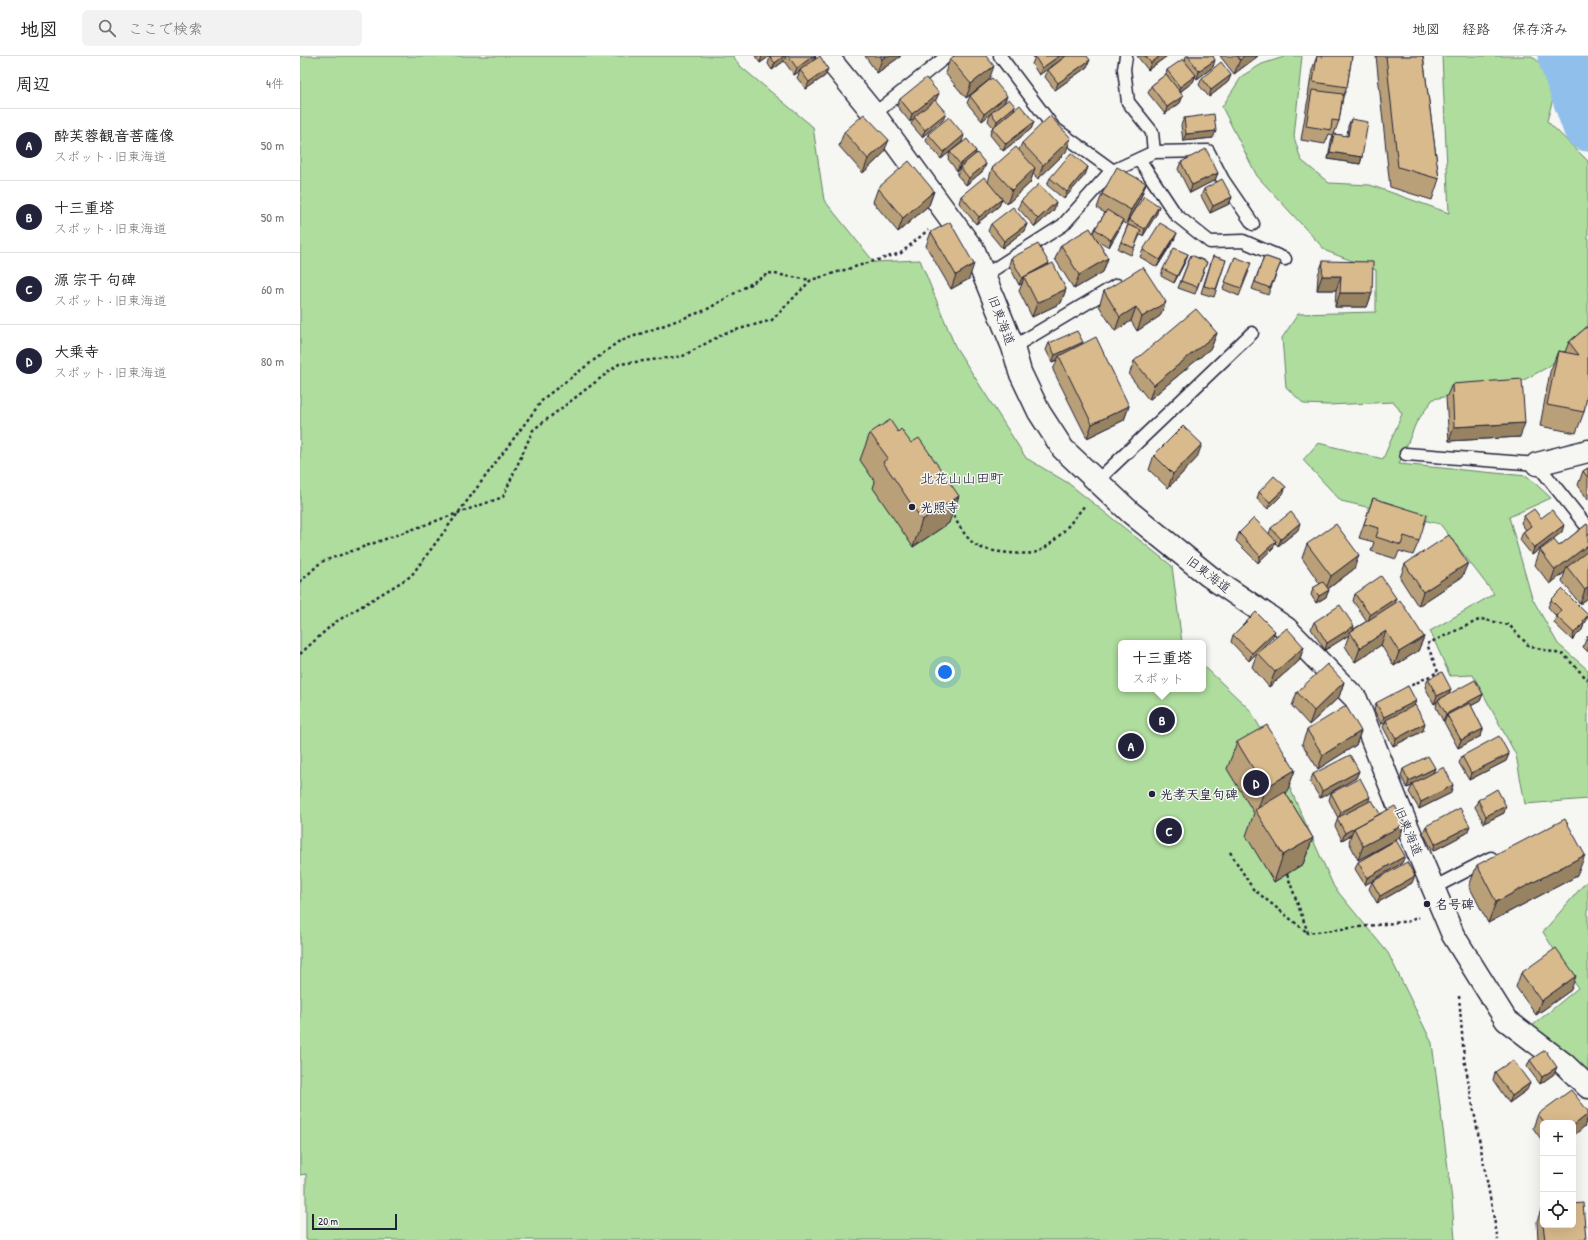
<!DOCTYPE html>
<html lang="ja">
<meta charset="utf-8">
<style>
body{margin:0;font-family:"Patrick Hand","Klee One",sans-serif;background:#f2f2f2;color:#202124}
.controls{position:absolute;right:12px;bottom:12px;display:grid;overflow:hidden;border-radius:6px;box-shadow:0 4px 16px #0002}
.controls button{width:36px;height:36px;display:grid;place-items:center;padding:0;border:0;border-bottom:1px solid #e0e0e0;background:#fff;color:#202124;font:20px sans-serif}
.scale{position:absolute;left:12px;bottom:10px;width:85px;box-sizing:border-box;padding-left:4px;border:2px solid #22223b;border-top:0;font-size:11px;line-height:14px;white-space:nowrap;color:#22223b;-webkit-text-stroke:3px #f6f6f2;paint-order:stroke}
.you{position:absolute;left:645px;top:616px;width:14px;height:14px;margin:-10px;border:3px solid #fff;border-radius:50%;background:#1a73e8;box-shadow:0 0 0 6px #1a73e833}
.badge{display:grid;place-items:center;width:26px;height:26px;border-radius:50%;background:#22223b;color:#fff;font-size:13px;font-weight:700}
.pin{position:absolute;translate:-50% -50%;border:2px solid #fff;box-shadow:0 1px 4px #0006}
.popup{position:absolute;left:818px;top:584px;width:88px;height:52px;box-sizing:border-box;display:grid;place-content:center;border-radius:6px;background:#fff;filter:drop-shadow(0 1px 3px #0005);font-size:13px;white-space:nowrap;color:#757577}
.popup b{font-size:15px;color:#202124}
.popup::after{content:'';position:absolute;left:50%;top:100%;margin-left:-8px;border:8px solid transparent;border-top-color:#fff}
.list{margin:0;padding:0;list-style:none}
h2{display:flex;justify-content:space-between;align-items:center;height:52px;margin:0;padding:0 16px;font-size:17px}
h2 small{font-size:13px;font-weight:400;color:#757577}
.list li{display:grid;grid-template-columns:26px 1fr auto;gap:12px;align-items:center;box-sizing:border-box;height:72px;padding:0 16px;border-top:1px solid #e0e0e0}
.list b{display:block;font-size:15px;white-space:nowrap}
.list p{margin:0;font-size:13px;white-space:nowrap;color:#757577}
.list em{font-size:13px;font-style:normal;color:#757577}
.icon{flex:none;width:22px;height:22px;fill:none;stroke:currentColor;stroke-width:2;stroke-linecap:round;stroke-linejoin:round}
.map{position:relative;flex:none;width:1288px;height:1184px;overflow:hidden}
header{display:flex;align-items:center;gap:24px;box-sizing:border-box;height:56px;padding:0 20px;background:#fff;border-bottom:1px solid #e0e0e0}
header strong{font-size:19px}
nav{display:flex;gap:22px;margin-inline-start:auto;font-size:14px}
.search{width:280px;height:36px;background:#f2f2f2;display:flex;align-items:center;gap:10px;box-sizing:border-box;padding:0 14px;border-radius:6px;color:#757577;font-size:15px}
main{display:flex}
aside{flex:1;background:#fff}
.map>svg:first-child{display:block}
.green{fill:#aedd9d;stroke:#68806c}
.lines{fill:none;stroke-linecap:round;stroke-linejoin:round}
.river{stroke:#90bfeb;stroke-width:51}
.lane-casing{stroke:#22223b;stroke-width:15}
.street-casing{stroke:#22223b;stroke-width:25}
.path{stroke:#22223b;stroke-width:2.5;stroke-dasharray:3 3;stroke-linecap:butt}
.lane{stroke:#f6f6f2;stroke-width:12}
.street{stroke:#f6f6f2;stroke-width:22}
.wall{fill:#baa078;stroke:#22223b}
.shaded-wall{fill:#978262;stroke:#22223b}
.building{fill:#d8ba8c;stroke:#22223b}
.poi-dot{fill:#22223b;stroke:#f6f6f2;stroke-width:1.5}
.labels{text-anchor:middle;stroke-width:3;stroke-linejoin:round;paint-order:stroke}
.street-label{font-size:13px;fill:#22223b;stroke:#f6f6f2}
.poi-label{font-size:13px;font-weight:bold;fill:#22223b;stroke:#f6f6f2;text-anchor:start}
.neighbourhood-label{font-size:14px;fill:#22223b;stroke:#f6f6f2}
</style>
<header>
<strong>地図</strong>
<div class="search"><svg class="icon" aria-label="search" viewBox="0 0 24 24"><circle cx="10" cy="10" r="6"/><path d="M15 15l6 6"/></svg>ここで検索</div>
<nav><a>地図</a><a>経路</a><a>保存済み</a></nav>
</header>
<main>
<aside>
<h2>周辺<small>4件</small></h2>
<ul class="list">
<li><span class="badge">A</span><div><b>酔芙蓉観音菩薩像</b><p>スポット · 旧東海道</p></div><em>50 m</em></li>
<li><span class="badge">B</span><div><b>十三重塔</b><p>スポット · 旧東海道</p></div><em>50 m</em></li>
<li><span class="badge">C</span><div><b>源 宗干 句碑</b><p>スポット · 旧東海道</p></div><em>60 m</em></li>
<li><span class="badge">D</span><div><b>大乗寺</b><p>スポット · 旧東海道</p></div><em>80 m</em></li>
</ul>
</aside>
<div class="map">
<svg width="1288" height="1184" viewBox="0 0 1288 1184">
<rect width="100%" height="100%" fill="#f6f6f2"/>
<filter id="ink" filterUnits="userSpaceOnUse"><feTurbulence type="fractalNoise" baseFrequency=".025" numOctaves="2"/><feDisplacementMap in="SourceGraphic" scale="8" xChannelSelector="R" yChannelSelector="G"/><feConvolveMatrix kernelMatrix="1 2 1 2 8 2 1 2 1" color-interpolation-filters="sRGB"/></filter>
<g filter="url(#ink)">
<path class="green" d="M0,0H433L440,10L513,71L524,144L574,206L620,204L655,290L726,402L768,427L872,510L882,587H821V633H903V609L950,654L973,694L1034,831L1088,897L1132,987L1152,1144L1155,1184H6V1118L0,1119Z
M987,0H1002L994,81L1001,104L1029,127L1070,129L1149,157L1142,0H1232L1258,24L1247,65L1288,105V277L1248,311L1216,328L1133,343L1116,367L1099,408L1227,420L1251,442L1209,461L1232,542L1258,588L1288,614V743L1225,748L1216,699L1173,619L1150,620L1130,575L1194,538L1140,468L1041,445L1003,404L1018,387L1083,403L1102,358L1094,346L1028,349L1004,348L986,331L982,282L998,258L1076,256V214L1026,195L957,120L922,51L942,20L962,8Z
M1288,825V1018L1232,970L1278,932L1243,876L1285,827Z"/>
<g class="lines">
<path class="river" d="M1263,0L1288,70"/>
<defs>
<path id="lane" d="M700,0L754,72L812,114H815L854,96L852,76L828,46L824,13L826,0
M574,58L647,0
M854,96L908,95L923,124L953,168
M839,103L876,159L910,186L943,185L985,203
M685,219L763,169L812,114
M713,291L817,229
M1106,398L1237,408L1288,472
M797,425L952,277
M1133,832L1191,802"/>
<path id="street" d="M527,0L574,58L674,195L713,291L720,316L739,356L763,393L831,457L909,520L986,572L1056,643L1097,746L1153,879L1206,964L1264,1008L1288,1031
M1237,408L1288,395"/>
</defs>
<use href="#lane" class="lane-casing"/>
<use href="#street" class="street-casing"/>
<path class="path" d="M651,455C657,467 664,479 674,488C682,496 726,500 737,496C757,487 772,465 785,449
M0,526L21,506L203,441L233,374L319,308L383,300L425,277L472,264L511,224L601,197L628,174
M0,598L34,567L111,520L244,342L318,286L406,254L469,217L511,224
M1106,632L1138,616L1127,588L1181,563L1209,569L1229,590L1264,599L1288,624
M930,796L953,833L1008,877
M987,818L1008,877L1110,865L1119,861
M1159,940L1164,1002L1198,1184"/>
<use href="#lane" class="lane"/>
<use href="#street" class="street"/>
</g>
<path class="wall" d="M455,0H470L460,7Z
M472,0H515L513,5L525,20L506,33L497,22L500,15L494,19L484,5L472,14L468,8L470,1Z
M565,0H601L577,17Z
M733,0H787V11L755,34L745,21L748,14L753,9L739,19L732,8L735,1L734,2Z
M837,0H867L848,14Z
M886,0H913V11L897,23L895,21L893,26L880,36L883,40L880,47L865,58L848,37L851,30L866,18L867,14L885,5Z
M920,0H958L934,18Z
M1017,0L1021,1V0H1052L1047,31L1043,41L1039,65L1034,78L1047,80L1048,70L1051,63L1062,101L1060,108L1028,103L1031,85L1033,79L1029,78L1025,88L1001,84L1007,48L1009,40H1008L1012,14Z
M1076,0H1123L1139,123L1132,144L1090,131Z
M650,3L689,24L666,42L645,17Z
M931,19L928,26L909,41L899,29L902,22Z
M639,37L635,45L646,57L643,64L622,81L611,68L614,62L610,66L597,50L600,43Z
M670,40H707L704,46L715,50L714,54L734,66L731,73L703,95L690,79L692,72L693,71L688,65L690,58L682,65L667,47Z
M884,62L913,82L883,85L881,69Z
M544,76L583,98L563,117L539,90Z
M628,78L662,86L676,95L675,99L686,108L683,115L666,129L657,119L659,114L657,115L648,103L650,96L641,103L626,85Z
M722,87L766,96L738,123L733,118L730,127L707,148L699,139L702,143L699,150L676,168L659,147L661,140L688,126L692,112L719,94Z
M881,106L918,117L915,124L890,137L878,113Z
M788,111L785,119L764,143L747,129L750,122Z
M846,127L841,141L826,168L822,166L820,172L809,191L797,184L808,202L803,216L774,233L755,203L761,189L793,177L795,173L805,157L797,152L802,138Z
M578,132L634,135L629,149L598,176L573,146Z
M904,133L932,141L929,148L910,157L901,140Z
M721,145L754,154L735,171L718,152Z
M857,157L843,180L840,179L831,199L818,193L827,171L829,164Z
M691,168H727L724,175L702,192L688,175Z
M631,176L669,223L651,233L626,190Z
M877,177L874,184L857,211L840,201L843,194Z
M888,198L885,206L874,227L861,220L863,213Z
M891,199L907,206L895,238L878,232Z
M913,200L926,204L914,241L901,237Z
M964,200L981,206L968,239L952,233Z
M935,201L949,215L939,240L923,233Z
M711,202L748,210L766,233L761,247L732,261L719,235L722,228L719,229L709,209Z
M1023,205L1072,237L1067,251H1035L1036,234H1017L1018,219Z
M804,235L860,260L837,275L831,265L815,275L799,250Z
M1288,270V339L1287,338L1284,356L1276,377L1240,370L1250,316L1258,295L1265,296L1269,286Z
M917,277L911,292L849,344L829,319L834,305Z
M749,287L782,288L829,350L824,364L787,382L753,314L757,304L752,306L746,294Z
M1152,328L1220,381L1149,385L1146,342Z
M598,376L649,467L613,491L573,432L575,426L560,404L570,377Z
M854,399L897,402L868,432L849,414Z
M1288,412V444L1278,429L1283,415Z
M959,436L983,438L968,453L957,443Z
M1073,442L1119,485L1113,499L1099,495L1096,503L1071,495L1074,486L1059,482Z
M1224,460L1241,462L1262,476L1232,499L1220,484L1223,476L1226,474L1221,467Z
M1287,468L1288,542L1280,548L1262,525L1265,516L1250,528L1235,509L1240,494L1259,490Z
M971,472L998,474L978,490L975,487L973,492L958,507L936,485L939,477L969,478Z
M1007,488L1054,513L1028,533L1029,534L1026,541L1016,547L1011,539L1013,532L1020,528L1002,502Z
M1105,508L1162,521L1118,550L1100,522Z
M1055,538L1096,542L1093,548L1124,581L1118,595L1094,610L1081,589L1055,606L1045,590L1049,579L1025,594L1011,573L1014,566L1052,574L1067,565L1053,545Z
M1251,544L1286,566L1284,568L1282,574L1272,584L1254,567L1256,560L1248,551Z
M933,579L972,582L949,605L931,586Z
M1288,579V596L1283,591Z
M1004,591L999,605L969,631L952,611L957,597Z
M1128,623L1149,638H1183L1180,645L1171,650L1183,673L1181,680L1158,692L1144,666L1145,664L1143,665L1136,651L1137,646L1134,648L1125,631Z
M1044,626L1039,641L1009,669L992,650L997,636Z
M1116,645L1114,649L1123,675L1093,690L1083,671L1085,667L1081,668L1074,654L1076,647Z
M1007,674L1061,675L1056,689L1018,713L1002,688Z
M937,686L995,714L986,738L1013,782L1003,808L974,826L946,780L954,757L927,713Z
M1209,698L1206,705L1169,724L1159,707L1162,700Z
M1135,712L1133,717L1151,737L1119,753L1109,736L1112,730L1107,732L1101,720L1103,713Z
M1059,715L1056,722L1020,742L1010,726L1013,718Z
M1031,737L1068,747L1080,758L1105,768L1099,782L1096,784L1102,807L1065,829L1055,813L1058,806L1094,785L1058,804L1049,786L1051,779L1042,784L1035,770L1038,762L1029,744Z
M1178,744L1204,757L1184,767L1175,751Z
M1126,770L1167,777L1133,795L1123,777Z
M1177,809L1277,820L1188,867L1169,830Z
M1072,826L1112,827L1077,847L1069,833Z
M1221,917L1271,934L1236,959L1216,931Z
M1230,1004L1254,1018L1240,1028L1227,1011Z
M1195,1016L1227,1034L1209,1047L1193,1024Z
M1288,1055V1061L1284,1071L1273,1067H1243V1086L1233,1072L1238,1058Z
M1242,1151H1243V1169H1273L1286,1184H1238L1237,1165Z"/>
<path class="shaded-wall" d="M462,0H470L460,7Z
M484,0H486L484,5L472,14L475,7Z
M513,0H515L513,6L494,19L497,12Z
M586,0H601L577,17L582,3Z
M759,0H767L739,19L742,12Z
M860,0H867L848,14L851,7Z
M944,0H958L934,18L940,4Z
M790,4L787,11L755,34L758,27Z
M915,4L913,11L897,23L899,15Z
M694,10L689,24L666,42L671,28Z
M528,13L525,20L506,33L509,26Z
M896,19L893,26L877,38L880,31Z
M931,19L928,26L909,41L911,34Z
M639,37L636,44L610,66L612,58Z
M707,40L704,47L682,65L684,58Z
M883,40L880,47L865,58L867,51Z
M715,50L713,58L695,72L697,65Z
M646,57L643,64L622,81L625,74Z
M734,66L731,73L703,95L706,88Z
M916,75L913,82L883,85L886,78Z
M664,79L662,86L641,103L644,96Z
M771,82L766,96L738,123L743,109Z
M589,84L583,98L563,117L568,103Z
M676,95L674,102L660,111L659,114L657,115L660,108Z
M1030,96L1062,101L1060,108L1028,103Z
M686,108L683,115L666,129L669,122Z
M788,111L785,119L764,143L767,136Z
M735,112L730,127L707,148L712,134Z
M918,117L915,124L890,137L892,129Z
M846,127L841,141L826,168L831,154Z
M634,135L629,149L598,176L603,162Z
M932,141L929,148L910,157L913,150Z
M702,143L699,150L676,168L679,161Z
M756,146L754,154L735,171L738,163Z
M859,150L857,157L843,180L845,173Z
M823,164L820,172L809,191L811,184Z
M727,168L724,175L702,192L704,185Z
M877,177L874,184L857,211L860,204Z
M888,198L885,206L874,227L877,220Z
M808,202L803,216L774,233L779,219Z
M749,207L746,215L724,221L722,228L719,229L722,222Z
M674,208L669,223L651,233L656,219Z
M1022,220H1041L1036,234H1017Z
M766,233L761,247L732,261L737,247Z
M1040,237H1072L1067,251H1035Z
M866,246L860,260L837,275L842,261Z
M836,251L831,265L815,275L820,261Z
M917,277L911,292L849,344L854,329Z
M783,286L780,293L759,300L757,304L752,306L755,299Z
M829,350L824,364L787,382L792,368Z
M1225,367L1220,381L1149,385L1154,371Z
M902,388L897,402L868,432L873,418Z
M986,431L983,438L968,453L970,446Z
M659,440L649,467L613,491L622,464Z
M1000,467L998,474L978,490L981,483Z
M1264,469L1262,476L1232,499L1234,492Z
M976,485L973,492L958,507L960,500Z
M1288,489V499L1267,511L1265,516L1250,528L1255,514Z
M1059,499L1054,513L1025,535L1031,520Z
M1168,507L1162,521L1118,550L1123,536Z
M1288,531V542L1280,548L1285,534Z
M1029,534L1026,541L1016,547L1019,540Z
M1096,542L1093,549L1068,566L1070,559Z
M1288,560L1286,566L1284,568L1282,574L1272,584L1274,577L1283,565Z
M1054,570L1052,577L1050,576L1049,579L1025,594L1027,587Z
M975,575L972,582L949,605L952,597Z
M1086,575L1081,589L1055,606L1060,592Z
M1124,581L1118,595L1094,610L1099,596Z
M1004,591L999,605L969,631L975,616Z
M1044,626L1039,641L1009,669L1014,655Z
M1151,633L1148,640L1138,644L1137,646L1134,648L1137,640Z
M1183,638L1180,645L1148,662L1147,659L1145,664L1143,665L1146,658Z
M1116,645L1113,652L1086,664L1085,667L1081,668L1084,661Z
M1125,667L1123,675L1093,690L1096,683Z
M1183,673L1181,680L1158,692L1161,684Z
M1061,675L1056,689L1018,713L1023,699Z
M1209,698L1206,705L1169,724L1171,717Z
M1135,712L1132,719L1112,728V730L1107,732L1109,725Z
M995,714L985,741L957,756L965,732Z
M1059,715L1056,722L1020,742L1022,735Z
M1153,729L1151,737L1119,753L1121,746Z
M1070,741L1068,748L1038,763L1041,756Z
M1206,750L1204,757L1184,767L1186,760Z
M1105,768L1099,782L1058,804L1063,790Z
M1170,770L1167,777L1133,795L1135,788Z
M1054,772L1051,779L1042,784L1045,777Z
M1013,782L1003,808L974,826L983,799Z
M1285,799L1277,820L1188,867L1196,846Z
M1105,800L1102,807L1065,829L1067,822Z
M1115,820L1112,827L1077,847L1080,840Z
M1276,920L1271,934L1236,959L1241,945Z
M1257,1011L1254,1018L1240,1028L1242,1021Z
M1230,1027L1227,1034L1209,1047L1212,1040Z
M1288,1058V1061L1284,1071L1273,1080V1070Z"/>
<path class="building" d="M472,0H484L475,7L470,1Z
M488,0H513L497,12Z
M520,0L528,13L509,26L500,14Z
M580,0H586L582,3Z
M654,0H686L694,10L671,28L650,3Z
M737,0H759L742,12L735,1Z
M766,0H787L790,4L758,27L748,14Z
M845,0H860L851,7Z
M888,0H913L915,4L899,15Z
M937,0H944L940,4Z
M1017,0L1023,1V0H1052L1047,31L1013,26Z
M1086,0H1123L1139,123L1098,111Z
M883,3L896,19L880,31L867,14Z
M921,6L931,19L911,34L902,22Z
M866,18L883,40L867,51L851,30Z
M626,22L639,37L612,58L600,43Z
M692,22L707,40L684,58L670,40Z
M1012,34L1043,38L1039,65L1032,64L1031,74L1006,70Z
M709,43L715,50L697,65L691,57Z
M635,44L646,57L625,74L614,61Z
M720,49L734,66L706,88L692,72Z
M564,58L589,84L568,103L544,76Z
M914,58L916,75L886,78L884,62Z
M750,60L771,82L743,109L722,87Z
M649,61L664,79L644,96L628,78Z
M1051,63L1068,66L1062,101L1030,96L1034,78L1048,80Z
M667,83L676,95L660,108L650,96Z
M716,91L735,112L712,134L692,112Z
M906,93L918,117L892,129L881,106Z
M677,97L686,108L669,122L660,111Z
M771,97L788,111L767,136L750,122Z
M609,105L634,135L603,162L578,132Z
M817,111L846,127L831,154L802,138Z
M684,121L702,143L679,161L661,140Z
M922,123L932,141L913,150L904,133Z
M739,128L756,146L738,163L721,145Z
M844,140L859,150L845,173L829,164Z
M713,151L727,168L704,185L691,168Z
M807,154L823,164L811,184L795,173Z
M650,166L674,208L656,219L631,176Z
M860,167L877,177L860,204L843,194Z
M828,169L841,174L834,192L821,186Z
M790,172L808,202L779,219L761,189Z
M738,188L749,207L722,222L711,202Z
M874,192L888,198L877,220L863,213Z
M891,199L907,206L897,231L881,225Z
M913,200L926,204L916,233L904,230Z
M964,200L981,206L970,232L955,226Z
M935,201L951,207L941,232L925,226Z
M1023,205L1073,206L1072,237H1040L1041,220H1022Z
M753,207L766,233L737,247L724,221Z
M843,211L866,246L842,261L836,251L820,261L804,235Z
M896,253L917,277L854,329L834,305Z
M1288,270V335L1284,356L1247,349L1258,295L1279,299L1269,286Z
M777,275L783,286L755,299L749,287Z
M796,281L829,350L792,368L759,300Z
M1222,323L1225,367L1154,371L1152,328Z
M590,364L598,376L601,373L611,387L619,382L659,440L622,464L583,406L588,402L570,377Z
M883,370L902,388L873,418L854,399Z
M1288,412V422L1283,415Z
M974,420L986,431L970,446L959,436Z
M1073,442L1127,459L1119,485L1104,480L1101,489L1076,481L1079,472L1064,468Z
M1234,453L1241,462L1252,454L1264,469L1234,492L1223,476L1231,470L1224,460Z
M991,456L1000,467L981,483L971,472Z
M954,462L976,485L960,500L939,477Z
M1036,468L1059,499L1031,520L1007,488Z
M1287,468L1288,469V489L1255,514L1240,494L1254,484L1259,490Z
M1149,479L1168,507L1123,536L1105,508Z
M1288,495V531L1285,534L1267,511Z
M1081,520L1096,542L1070,559L1055,538Z
M1023,526L1029,534L1019,540L1013,532Z
M1262,533L1288,559L1283,565L1284,567L1274,577L1256,560L1261,554L1251,544Z
M1100,544L1124,581L1099,596L1086,575L1060,592L1050,576Z
M1040,549L1054,570L1027,587L1014,566Z
M956,556L975,575L952,597L933,579Z
M987,572L1004,591L975,616L957,597Z
M1027,608L1044,626L1014,655L997,636Z
M1142,616L1151,633L1137,640L1128,623Z
M1175,624L1183,638L1146,658L1138,644Z
M1108,630L1116,645L1084,661L1076,647Z
M1170,647L1183,673L1161,684L1147,659Z
M1115,649L1125,667L1096,683L1086,664Z
M1046,650L1061,675L1023,699L1007,674Z
M967,669L995,714L965,732L937,686Z
M1199,680L1209,698L1171,717L1162,700Z
M1050,699L1059,715L1022,735L1013,718Z
M1128,700L1135,712L1109,725L1103,713Z
M1144,711L1153,729L1121,746L1112,728Z
M1060,722L1070,741L1041,756L1031,737Z
M1197,733L1206,750L1186,760L1178,744Z
M985,736L1013,782L983,799L955,754Z
M1072,744L1080,758L1045,777L1037,762Z
M1095,750L1105,768L1063,790L1054,772Z
M1160,752L1170,770L1135,788L1126,770Z
M1265,763L1285,799L1196,846L1177,809Z
M1096,784L1105,800L1067,822L1058,806Z
M1107,806L1115,820L1080,840L1072,826Z
M1256,892L1276,920L1241,945L1221,917Z
M1245,994L1257,1011L1242,1021L1230,1004Z
M1213,1004L1230,1027L1212,1040L1195,1016Z
M1271,1034L1288,1055V1058L1273,1070V1067H1245L1238,1058Z
M1283,1147L1286,1184H1245L1243,1169H1273V1148Z
M1242,1151H1243V1165Z"/>
</g>
<g class="poi-dot">
<circle cx="612" cy="451" r="4"/>
<circle cx="852" cy="738" r="4"/>
<circle cx="1127" cy="848" r="4"/>
</g>
<g class="labels">
<g class="street-label">
<text transform="translate(702 264) rotate(69)" y="5">旧東海道</text>
<text transform="translate(909 518) rotate(37)" y="5">旧東海道</text>
<text transform="translate(1109 775) rotate(67)" y="5">旧東海道</text>
</g>
<g class="poi-label">
<text x="620" y="456">光照寺</text>
<text x="860" y="743">光孝天皇句碑</text>
<text x="1135" y="853">名号碑</text>
</g>
<g class="neighbourhood-label">
<text x="662" y="427">北花山山田町</text>
</g>
</g>
</svg>
<div class="controls">
<button>+</button>
<button>−</button>
<button><svg class="icon" aria-label="locate" viewBox="0 0 24 24"><circle cx="12" cy="12" r="6"/><path d="M12 2v4M12 18v4M2 12h4M18 12h4"/></svg></button>
</div>
<div class="scale">20 m</div>
<div class="you"></div>
<div class="pin badge" style="left:831px;top:690px">A</div>
<div class="pin badge" style="left:862px;top:664px">B</div>
<div class="popup"><b>十三重塔</b>スポット</div>
<div class="pin badge" style="left:869px;top:775px">C</div>
<div class="pin badge" style="left:956px;top:727px">D</div>
</div>
</main>
